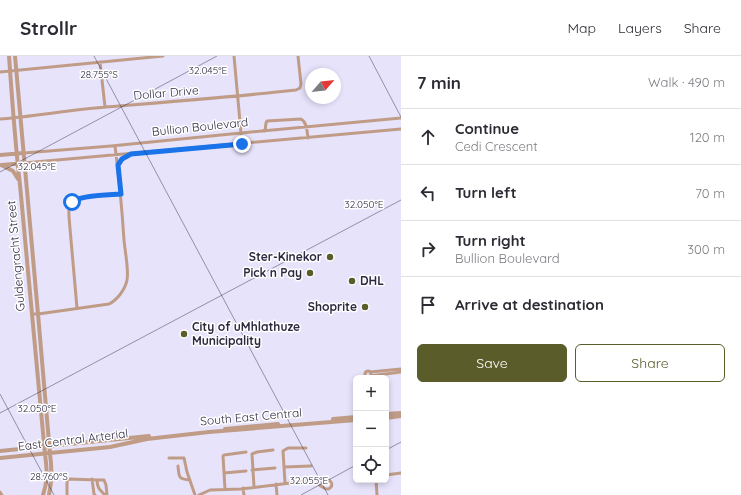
<!DOCTYPE html>
<meta charset="utf-8">
<style>
body{margin:0;font-family:Quicksand,sans-serif;background:#f2f2f3;color:#2b2b33}
.controls{position:absolute;right:12px;bottom:12px;display:grid;overflow:hidden;border-radius:6px;box-shadow:0 2px 6px #0003}
.controls button{width:36px;height:36px;display:grid;place-items:center;padding:0;border:0;border-bottom:1px solid #e1e1e2;background:#fff;color:#2b2b33;font:20px sans-serif}
.compass{position:absolute;left:305px;top:12px;width:36px;height:36px;border-radius:50%;background:#fff;box-shadow:0 2px 6px #0003;rotate:62deg}
.stop{position:absolute;width:12px;height:12px;margin:-9px;border:3px solid #1a73e8;border-radius:50%;background:#fff}
.stop.end{background:#1a73e8;border-color:#fff;box-shadow:0 1px 4px #0008}
.list{margin:0;padding:0;list-style:none}
h2{display:flex;justify-content:space-between;align-items:center;height:52px;margin:0;padding:0 16px;font-size:17px}
h2 small{font-size:13px;font-weight:400;color:#7c7c81}
.list li{display:grid;grid-template-columns:26px 1fr auto;gap:12px;align-items:center;box-sizing:border-box;height:56px;padding:0 16px;border-top:1px solid #e1e1e2}
.list b{display:block;font-size:15px;white-space:nowrap}
.list p{margin:0;font-size:13px;white-space:nowrap;color:#7c7c81}
.list em{font-size:13px;font-style:normal;color:#7c7c81}
.actions{display:flex;gap:8px;padding:12px 16px}
.actions a{flex:1;padding:9px 0;border:1px solid #5a5c2a;border-radius:6px;text-align:center;font-size:14px;color:#5a5c2a}
.actions .main{background:#5a5c2a;color:#fff}
.icon{flex:none;width:22px;height:22px;fill:none;stroke:currentColor;stroke-width:2;stroke-linecap:round;stroke-linejoin:round}
.map{position:relative;flex:none;width:401px;height:439px;overflow:hidden}
header{display:flex;align-items:center;gap:24px;box-sizing:border-box;height:56px;padding:0 20px;background:#fff;border-bottom:1px solid #e1e1e2}
header strong{font-size:19px}
nav{display:flex;gap:22px;margin-inline-start:auto;font-size:14px}
main{display:flex}
aside{flex:1;background:#fff}
.map>svg:first-child{display:block}
.lines{fill:none;stroke-linecap:round;stroke-linejoin:round}
.minor{stroke:#c09c87;stroke-width:3}
.tertiary{stroke:#c09c87;stroke-width:4}
.route{stroke:#1a73e8;stroke-width:5}
.ticks{fill:none;stroke:#2d2a40;stroke-width:1;stroke-opacity:0.45}
.poi-dot{fill:#5a5c2a;stroke:#fff;stroke-width:1.5}
.labels{text-anchor:middle;stroke-width:3;stroke-linejoin:round;paint-order:stroke}
.street-label{font-size:12px;fill:#2d2a40;stroke:#fff}
.poi-label{font-size:12px;font-weight:bold;fill:#2d2a40;stroke:#fff;text-anchor:end}
.ticks-label{font-size:10px;text-anchor:middle;fill:#2d2a40;stroke:#fff;stroke-width:3;stroke-linejoin:round;paint-order:stroke}
</style>
<header>
<strong>Strollr</strong>
<nav><a>Map</a><a>Layers</a><a>Share</a></nav>
</header>
<main>
<div class="map">
<svg width="401" height="439" viewBox="0 0 401 439">
<rect width="100%" height="100%" fill="#e6e3fb"/>
<g class="lines">
<path class="minor" d="M234,0L242,88
M100,6L105,51
M0,16L163,0
M0,63C35,60 70,54 106,51C169,46 233,41 296,34L300,32L301,28L298,0
M265,75L266,67L267,65L301,63C307,66 307,75 308,82
M24,97L111,90L241,77L401,62
M24,107L401,73
M118,109L122,103L130,98
M77,252L69,161C69,156 68,150 71,146C78,139 111,139 121,138
M32,258H38L109,248C117,244 125,234 127,224C129,214 125,196 124,184C122,153 119,121 115,90
M365 318a3 3 0 1 1 6 0a3 3 0 1 1-6 0Z
M370,316L401,313
M370,320L401,316
M169,402H184L187,416L195,439
M178,410C179,421 178,423 190,424
M284,411L311,410
M252,414L275,412
M224,417L246,415
M386,419L401,417
M92,423L94,438L95,439
M376,424L377,439
M285,427L283,395L288,392H306
M276,428L277,439
M254,431L252,398L257,396L273,394
M243,432L244,439
M225,433L223,400L224,399L246,396
M0,436L2,439
M67,439V425L69,423L97,424
M105,439C100,434 97,432 97,424H104L106,429L107,439
M199,439L210,434L241,433L323,423C337,423 332,437 324,432C320,430 317,427 313,424"/>
<path class="tertiary" d="M9,0C12,43 15,86 20,129L45,398C47,413 48,425 43,439
M15,0L38,258L50,398C52,412 52,425 49,439
M0,99L24,97
M1,109L13,115L18,123
M2,109L24,107
M386,358L401,357
M386,362L401,360
M333,363L356,361
M225,373L278,368
M0,395L149,380
M0,402L110,391L147,383L209,376L356,364"/>
</g>
<g class="lines">
<path class="route" d="M72,146C80,139 109,139 121,138L118,109L122,103L131,98L242,88"/>
</g>
<path class="ticks" d="M94,0L328,439M369,0L401,61M0,116L217,0M0,338L54,439M0,357L401,144M386,394L401,386M301,439L356,409"/>
<g class="poi-dot">
<circle cx="330" cy="201" r="4"/>
<circle cx="310" cy="217" r="4"/>
<circle cx="352" cy="225" r="4"/>
<circle cx="365" cy="251" r="4"/>
<circle cx="184" cy="278" r="4"/>
</g>
<g class="labels">
<g class="street-label">
<text transform="translate(166 37) rotate(-5)" y="4">Dollar Drive</text>
<text transform="translate(200 71) rotate(-6)" y="4">Bullion Boulevard</text>
<text transform="translate(16 200) rotate(-95)" y="4">Guldengracht Street</text>
<text transform="translate(251 361) rotate(-5)" y="4">South East Central</text>
<text transform="translate(73 384) rotate(-7)" y="4">East Central Arterial</text>
</g>
<g class="poi-label">
<text x="322" y="205">Ster-Kinekor</text>
<text x="302" y="221">Pick n Pay</text>
<text x="360" y="229" text-anchor="start">DHL</text>
<text x="357" y="255">Shoprite</text>
<text x="192" y="275" text-anchor="start">City of uMhlathuze<tspan x="192" dy="14">Municipality</tspan></text>
</g>
</g>
<g class="ticks-label">
<text x="208" y="18">32.045°E</text>
<text x="99" y="22">28.755°S</text>
<text x="37" y="114">32.045°E</text>
<text x="364" y="152">32.050°E</text>
<text x="37" y="356">32.050°E</text>
<text x="49" y="424">28.760°S</text>
<text x="309" y="428">32.055°E</text>
</g>
</svg>
<div class="controls">
<button>+</button>
<button>−</button>
<button><svg class="icon" aria-label="locate" viewBox="0 0 24 24"><circle cx="12" cy="12" r="6"/><path d="M12 2v4M12 18v4M2 12h4M18 12h4"/></svg></button>
</div>
<svg class="compass" viewBox="-18 -18 36 36"><path d="M0-13l5 13h-10z" fill="#e53935"/><path d="M0 13l5-13h-10z" fill="#7c7c81"/></svg>
<div class="stop" style="left:72px;top:146px"></div>
<div class="stop end" style="left:242px;top:88px"></div>
</div>
<aside>
<h2>7 min<small>Walk · 490 m</small></h2>
<ul class="list">
<li><svg class="icon" aria-label="ahead" viewBox="0 0 24 24"><path d="M12 20V5M6 11l6-6 6 6"/></svg><div><b>Continue</b><p>Cedi Crescent</p></div><em>120 m</em></li>
<li><svg class="icon" aria-label="left" viewBox="0 0 24 24"><path d="M17 20v-9H6M10 6l-5 5 5 5"/></svg><div><b>Turn left</b></div><em>70 m</em></li>
<li><svg class="icon" aria-label="right" viewBox="0 0 24 24"><path d="M7 20v-9h11M14 6l5 5-5 5"/></svg><div><b>Turn right</b><p>Bullion Boulevard</p></div><em>300 m</em></li>
<li><svg class="icon" aria-label="arrive" viewBox="0 0 24 24"><path d="M6 21V4h12l-3 4 3 4H6"/></svg><div><b>Arrive at destination</b></div></li>
</ul>
<div class="actions"><a class="main">Save</a><a>Share</a></div>
</aside>
</main>
